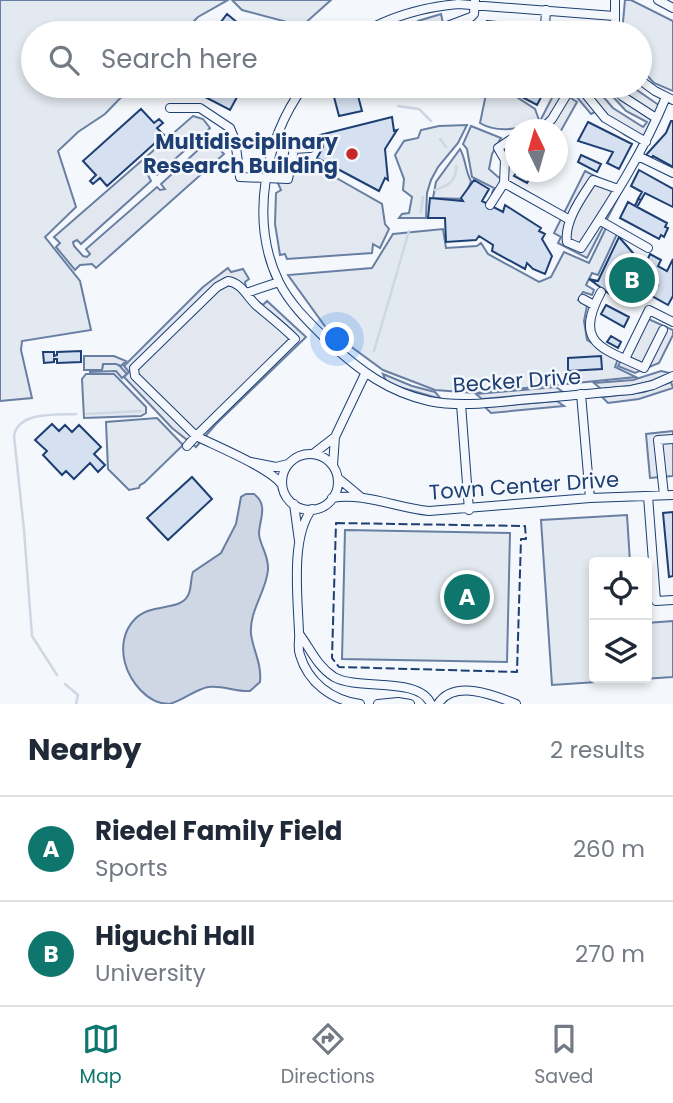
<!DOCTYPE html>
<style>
body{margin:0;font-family:Poppins,sans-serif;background:#f2f2f3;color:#1f2937}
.controls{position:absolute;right:21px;bottom:21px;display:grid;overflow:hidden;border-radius:7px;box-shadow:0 4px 10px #0003}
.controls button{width:63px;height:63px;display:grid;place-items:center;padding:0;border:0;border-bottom:2px solid #e0e1e3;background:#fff;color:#1f2937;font:35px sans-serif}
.compass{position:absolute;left:505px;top:119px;width:63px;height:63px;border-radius:50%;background:#fff;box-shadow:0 4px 10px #0003;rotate:355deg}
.you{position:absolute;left:338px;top:340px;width:24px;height:24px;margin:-18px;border:5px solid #fff;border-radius:50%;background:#1a73e8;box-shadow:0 0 0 10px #1a73e833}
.badge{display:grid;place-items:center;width:46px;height:46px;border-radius:50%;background:#0f766e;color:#fff;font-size:23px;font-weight:700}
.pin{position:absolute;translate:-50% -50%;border:4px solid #fff;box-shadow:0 2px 7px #0006}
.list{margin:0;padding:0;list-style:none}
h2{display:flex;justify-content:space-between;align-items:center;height:91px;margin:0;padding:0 28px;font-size:30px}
h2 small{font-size:23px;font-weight:400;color:#747a83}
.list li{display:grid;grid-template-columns:46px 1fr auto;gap:21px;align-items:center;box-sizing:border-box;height:105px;padding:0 28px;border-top:2px solid #e0e1e3}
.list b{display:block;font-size:26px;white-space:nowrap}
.list p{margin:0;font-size:23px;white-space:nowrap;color:#747a83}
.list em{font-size:23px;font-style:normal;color:#747a83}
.icon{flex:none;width:38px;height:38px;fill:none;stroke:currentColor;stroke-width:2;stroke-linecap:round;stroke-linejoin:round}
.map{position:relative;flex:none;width:673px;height:704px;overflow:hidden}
.search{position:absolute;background:#fff;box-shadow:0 4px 10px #0003;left:21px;right:21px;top:21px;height:77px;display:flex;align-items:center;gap:18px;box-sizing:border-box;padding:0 24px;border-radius:38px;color:#747a83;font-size:26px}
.sheet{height:301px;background:#fff}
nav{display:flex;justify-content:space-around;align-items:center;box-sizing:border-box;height:98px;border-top:2px solid #e0e1e3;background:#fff;font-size:19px;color:#747a83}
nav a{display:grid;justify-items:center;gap:4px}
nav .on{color:#0f766e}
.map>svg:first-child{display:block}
.green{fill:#e3e9f0;stroke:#687fa3;stroke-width:2}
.parking{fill:#e3e8f0;stroke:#687fa3;stroke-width:2}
.water{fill:#cfd7e4;stroke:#687fa3;stroke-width:2}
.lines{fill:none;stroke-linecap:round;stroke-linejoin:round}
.stream{stroke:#cfd7e4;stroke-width:2.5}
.building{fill:#d5e0f0;stroke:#1d3f73;stroke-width:2}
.minor-casing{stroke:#1d3f73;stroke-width:10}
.minor{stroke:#f4f7fb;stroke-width:8}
.fence{stroke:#1d3f73;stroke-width:2;stroke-dasharray:9 3.5;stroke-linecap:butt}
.poi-dot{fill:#c62828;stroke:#f4f7fb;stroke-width:2.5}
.labels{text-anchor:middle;stroke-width:5;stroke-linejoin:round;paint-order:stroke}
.poi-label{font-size:21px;font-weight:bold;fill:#1d3f73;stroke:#f4f7fb;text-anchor:end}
.street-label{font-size:21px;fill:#1d3f73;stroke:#f4f7fb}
</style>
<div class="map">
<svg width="673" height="704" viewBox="0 0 673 704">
<rect width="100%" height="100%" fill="#f4f7fb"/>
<path class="green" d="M0,0H228L198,17L182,33H33V86H132L105,114L78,132L58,151L76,207L45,237L80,281L91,330L22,341L21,350L32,398L0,401Z
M232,0H331L302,26L242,10Z
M625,0H631L673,21V91L654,83L640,68V33H622Z
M498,91L515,96L535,109L539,120C523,130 496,133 480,123L486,94Z
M467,125L458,143L438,167L431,180L427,193L426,218H399L402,214L409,213L412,197L403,190L404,179L395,155L404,141L418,138L421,130L439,126Z
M471,126L501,138L492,154L489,169L498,177L503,179L495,197L492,193L494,188L472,177L467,149L463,144Z
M460,149C466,159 465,171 471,181L465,199L433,198L436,182Z
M606,228L617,234L598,275L592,273L586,285L594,290L592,295L583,292L578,300L587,306L584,321L587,340L618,359L615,367L636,377L475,393L435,390L383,370L327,329L288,275L372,268L393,234L443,229L446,248L477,246L481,243L488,254L539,282L551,277L564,252L589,263Z
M103,364H118L127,374L122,378L116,371L90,372V370L102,369Z
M86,374H114L146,407V413L141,416L84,418L82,379Z
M157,418L183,445L144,483L140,485L139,488L129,490L108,469L106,422Z
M627,515L630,562H594V678H647V623L673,621V677L552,685L541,520Z
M345,530L510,533L507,662L342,659Z"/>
<path class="parking" d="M441,14L444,28L426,33H407L418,21Z
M558,86H594L613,108L643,127L647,122L626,111L603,86H631L663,108L644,145L625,135L595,112L591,114L575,95L580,91L575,87L568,96L577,102L558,136V130L546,129L538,125Z
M193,116L203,119L210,128L157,175L153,171L148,175L151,181L81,244L77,240L73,242L74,246L83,256L87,257L90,254L86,249L157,187L160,190L165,189L161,184L210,139L224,154L96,268L92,264L80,265L75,270L56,247L60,243L54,237Z
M317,167L382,204L385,224L389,229L380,248L373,244L372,253L287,259L285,254L280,255L275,224L276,193L281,190L277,181L283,170Z
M585,171L622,190L587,258L558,243L561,237L554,233Z
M228,268L231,272L243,269L249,279L245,282L246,287L256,300L263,305L267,301L306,337L216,424L196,447L172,428L124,377L129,372L124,366L203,287Z
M644,317L673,330V335L659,363L635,373L618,366Z
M84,356H114L126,361L121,366L116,364H103L102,370H84Z
M661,371L670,373L649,382L631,386L601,389L594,383L633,380Z
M383,374L412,386L435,392L441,399L392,385L386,381Z
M671,382L673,388L639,399L608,403L602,397L644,392Z
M556,387L563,392L482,399L476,394Z
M557,401L564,406L491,413L485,407Z
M673,431V476L650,478L646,434Z"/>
<path class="water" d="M246,494H254C269,505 259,520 259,534C260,546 269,555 268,570C266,592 249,611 251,634C253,650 262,664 260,682L250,691C236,692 223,685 208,687C194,690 182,701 169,704C147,704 130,681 125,663C121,648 123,631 135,619C150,603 178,611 187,597C192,591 190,580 193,572L221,553L236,524L241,497Z"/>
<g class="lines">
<path class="stream" d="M398,106L419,109L431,121
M440,139L446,147
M435,190C448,186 457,181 456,166
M421,212L423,197
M374,351L409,231
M87,414L141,411
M57,675L32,636L24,530L14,436C18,411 57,415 76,414
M65,684L78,695L76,704"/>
</g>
<path class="building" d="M227,14L250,33H215L220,27L218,26Z
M487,21L516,24L517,33H449L467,27L468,32L487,26Z
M184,86H242V88L230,110Z
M528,86H547L537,105L522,97Z
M357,92L362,111L339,116L334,97Z
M141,109L154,123L159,119L163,123L157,128L164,135L107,186L100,178L93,184L90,181L96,175L83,161Z
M392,117L394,131L397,130L385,149L388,180L385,178L379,191L317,158L323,147L320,135Z
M671,121H673V167L653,156L652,158L646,155L666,133Z
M588,122L632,144L619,169L607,163L613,152L578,141Z
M581,155L601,164L597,172L578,162Z
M639,170L673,189V207L645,193L641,200L638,199L642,192L631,186Z
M517,172H533L527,183L514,176Z
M474,180L489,189L482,201L503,212L505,205L541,228L539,231L545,234L542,239L552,256L545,274L533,269L527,263L525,269L492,251L493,245L479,236L476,240L446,242L445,218H428L430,198L463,201L461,198Z
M638,199L641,200L637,207L667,223L665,227L668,228L664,237L661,235L659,239L620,218L628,202L635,206Z
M619,237L633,253L611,295L589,279L598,281Z
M650,254L661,260L658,266L667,271L673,259V296L668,305L652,296L658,285L647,277L635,300L618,291L622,285L617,283L620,277L625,279L637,255L647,261Z
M606,305L629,317L624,327L601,314Z
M611,336L621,342L618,348L607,342Z
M81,351V362L57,363V359H54V362L44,363L43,352H54V356L57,355V352Z
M601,356L602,369L568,371V358Z
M52,424L59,431L65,425L72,432L79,425L101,447L94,454L105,465L98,472L90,463L74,479L66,471L62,475L43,455L47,451L35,440Z
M192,477L212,499L168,540L147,518Z
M673,512V576L669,577L663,513Z"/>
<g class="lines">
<defs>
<path id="minor" d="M658,0L673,8
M546,10L545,27L548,33
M362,33C392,16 424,7 458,4L614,16
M429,33L471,17L474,14L475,0
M615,33V0
M640,80L655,91L673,100
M304,86C265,139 249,221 279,282C291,306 311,324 330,343C360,371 389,392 429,401C459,407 490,403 519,400C557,397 594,393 631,390L653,385L673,376
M579,86L605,118L646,142
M613,86L622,96L656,118
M170,108H200L230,128L235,140L240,177L288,179L294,149L310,148
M525,130L535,124L545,126L552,119L572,86
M638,156L673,173
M504,183L505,160L498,148L516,136
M618,189L593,180C582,197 564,221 567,242L581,248C613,199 644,151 666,97
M490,205L504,183L570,220
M599,220L648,248
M228,281C242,283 247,297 257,306C270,317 283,327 295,339L196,436L135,376L134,368L217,287Z
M601,292C573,344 602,348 644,368L663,330
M246,293L279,282
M583,299L594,305
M625,359L649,310L673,322
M581,394L590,498
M461,404L469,510
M187,446L196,436C216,446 272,469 282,485
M313,454L335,437
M282 482a28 28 0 1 1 56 0a28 28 0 1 1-56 0Z
M251,462L276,467L288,464
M333,465L335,437L365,374
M338,478L362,498
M664,495L658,440L673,439
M648,496L656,601L673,600
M332,498C363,492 397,508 429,511L590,498L673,495
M294,504L299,541
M312,509C290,537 298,599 299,633C300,640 297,647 300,655C308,682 331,700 360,704
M300,635C311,650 317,666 334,677C359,691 419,676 431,704
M378,704L398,702L410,704
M438,704C454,679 494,695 516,704"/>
</defs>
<use href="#minor" class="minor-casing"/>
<use href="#minor" class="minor"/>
<path class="fence" d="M336,523L525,526L526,539H521L517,672L339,667L332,658Z"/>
</g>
<circle class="poi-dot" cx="352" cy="154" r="7"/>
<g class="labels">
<g class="poi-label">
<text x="338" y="149">Multidisciplinary<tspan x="338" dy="24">Research Building</tspan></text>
</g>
<g class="street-label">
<text transform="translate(517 381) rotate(-4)" y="7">Becker Drive</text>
<text transform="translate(524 486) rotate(-4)" y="7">Town Center Drive</text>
</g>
</g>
</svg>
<div class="controls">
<button><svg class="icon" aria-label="locate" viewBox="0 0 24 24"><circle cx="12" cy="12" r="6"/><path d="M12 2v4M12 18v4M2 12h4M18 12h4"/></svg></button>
<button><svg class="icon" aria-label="layers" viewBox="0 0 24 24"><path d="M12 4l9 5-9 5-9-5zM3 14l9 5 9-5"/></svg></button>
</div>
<svg class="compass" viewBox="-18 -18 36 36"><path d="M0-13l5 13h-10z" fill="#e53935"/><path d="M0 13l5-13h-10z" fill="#747a83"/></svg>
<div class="you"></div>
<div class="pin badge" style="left:467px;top:597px">A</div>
<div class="pin badge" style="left:632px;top:280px">B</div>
<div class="search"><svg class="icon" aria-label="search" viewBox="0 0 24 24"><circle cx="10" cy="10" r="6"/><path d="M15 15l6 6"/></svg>Search here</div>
</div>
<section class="sheet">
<h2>Nearby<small>2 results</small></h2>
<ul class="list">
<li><span class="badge">A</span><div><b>Riedel Family Field</b><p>Sports</p></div><em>260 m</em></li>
<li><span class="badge">B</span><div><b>Higuchi Hall</b><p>University</p></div><em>270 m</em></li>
</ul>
</section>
<nav>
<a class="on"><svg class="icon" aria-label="map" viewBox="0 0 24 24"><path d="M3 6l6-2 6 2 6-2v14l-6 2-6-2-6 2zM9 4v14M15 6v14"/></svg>Map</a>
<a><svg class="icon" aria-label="directions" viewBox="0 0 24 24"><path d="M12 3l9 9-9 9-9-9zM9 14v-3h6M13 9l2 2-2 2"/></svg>Directions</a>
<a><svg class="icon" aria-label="saved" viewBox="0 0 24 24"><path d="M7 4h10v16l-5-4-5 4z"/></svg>Saved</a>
</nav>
